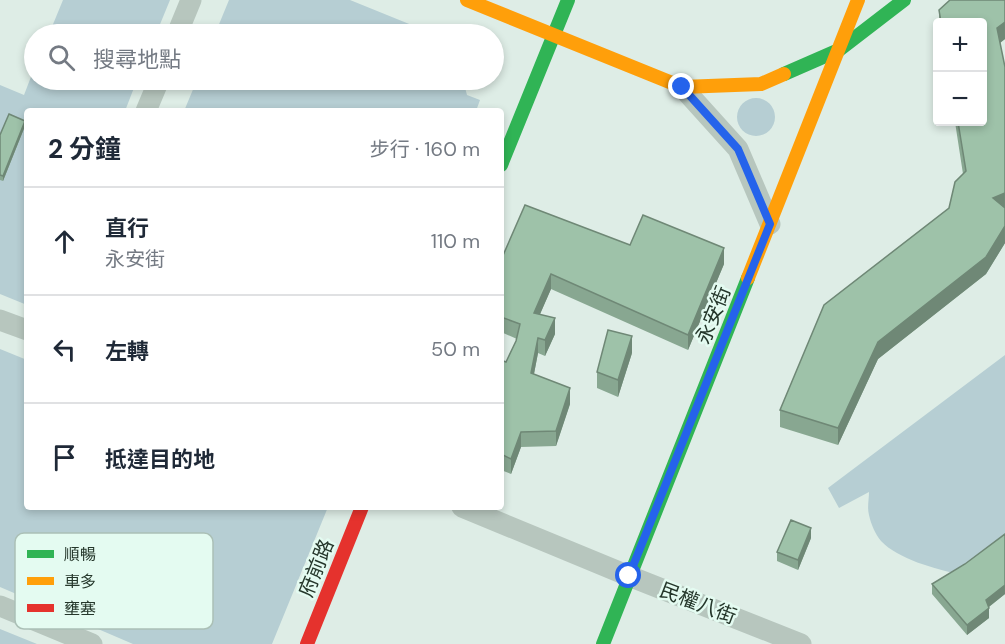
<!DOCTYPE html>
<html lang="zh-TW">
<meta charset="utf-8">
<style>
body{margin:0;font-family:"DM Sans","Noto Sans TC",sans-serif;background:#f2f2f3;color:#1f2937}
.controls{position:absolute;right:18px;top:18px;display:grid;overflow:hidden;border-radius:6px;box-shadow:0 3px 9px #0003}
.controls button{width:54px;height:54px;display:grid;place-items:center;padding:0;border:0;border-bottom:2px solid #e0e1e3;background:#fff;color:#1f2937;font:30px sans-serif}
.stop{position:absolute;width:18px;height:18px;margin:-14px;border:4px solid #2563eb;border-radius:50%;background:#fff}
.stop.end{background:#2563eb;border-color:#fff;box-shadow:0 2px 6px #0008}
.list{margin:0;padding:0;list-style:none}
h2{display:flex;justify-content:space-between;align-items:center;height:78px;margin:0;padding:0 24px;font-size:26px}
h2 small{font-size:20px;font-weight:400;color:#747a83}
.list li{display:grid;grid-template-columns:39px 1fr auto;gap:18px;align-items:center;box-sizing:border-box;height:108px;padding:0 24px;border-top:2px solid #e0e1e3}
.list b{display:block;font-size:22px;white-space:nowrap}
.list p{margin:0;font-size:20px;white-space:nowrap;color:#747a83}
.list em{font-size:20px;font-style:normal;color:#747a83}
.icon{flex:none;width:33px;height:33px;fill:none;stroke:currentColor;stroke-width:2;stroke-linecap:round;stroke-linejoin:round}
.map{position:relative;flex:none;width:1005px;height:644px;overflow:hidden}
.search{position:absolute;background:#fff;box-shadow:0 3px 9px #0003;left:24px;top:24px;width:480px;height:66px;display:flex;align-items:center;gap:15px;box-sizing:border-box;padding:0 21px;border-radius:33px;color:#747a83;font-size:22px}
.panel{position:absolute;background:#fff;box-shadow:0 3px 9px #0003;left:24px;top:108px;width:480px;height:402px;border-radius:6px}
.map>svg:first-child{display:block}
.green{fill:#b6ced3}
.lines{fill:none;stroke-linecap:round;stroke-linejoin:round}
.street{stroke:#b7c6be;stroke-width:21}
.fast{stroke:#30b455;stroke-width:14}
.slow{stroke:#ff9f0a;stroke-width:14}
.jam{stroke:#e5322d;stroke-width:14}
.wall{fill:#88a791}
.shaded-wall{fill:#6f8876}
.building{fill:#9ec2a9;stroke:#6f8876;stroke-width:1.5}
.route{stroke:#2563eb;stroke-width:8}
.labels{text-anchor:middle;stroke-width:5;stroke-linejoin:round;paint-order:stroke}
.street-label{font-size:20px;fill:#25372b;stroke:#e4fbf1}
.key{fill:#e4fbf1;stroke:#abc0b6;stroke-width:1.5}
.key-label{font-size:16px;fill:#25372b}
</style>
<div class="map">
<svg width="1005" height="644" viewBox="0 0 1005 644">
<rect width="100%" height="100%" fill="#deede6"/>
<path class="green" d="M63,0H170L156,34H49Z
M229,0H350L424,30L430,34H215Z
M34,69V80H137L125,111H27V305L0,294V85L24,95Z
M197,80H463L467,95L480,100L476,111H184Z
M737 117a19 19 0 1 1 38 0a19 19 0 1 1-38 0Z
M0,349L27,360V507H328L272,644H133L0,587Z
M1005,355V537L959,574C935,569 898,559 881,541C875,534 871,524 869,515C867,508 869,499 869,492L839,508L828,488Z
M0,629L37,644H0Z"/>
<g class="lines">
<path class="street" d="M177,34L191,0
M682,87L738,149L770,224
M146,111L159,80
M0,320L27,330
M462,507L629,576L801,644
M0,606L92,644"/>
<path class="fast" d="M784,74L839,50L904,0
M501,165L568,0
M603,644L748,278"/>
<path class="slow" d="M467,0L682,87L761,84L784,74
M748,278L858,0"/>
<path class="jam" d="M307,644L362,507"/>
</g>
<path class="wall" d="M950,0H1005V39L1000,43L1005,67V243L986,274L878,359L838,445L780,427V410L824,305L949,208L955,182L963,174L955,122H982V22H939V10Z
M25,126L3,181L0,180V135Z
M630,245L724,264L688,350L551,289L540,314L555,334L545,356L538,353L534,374L570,404L556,446L521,447L511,474L501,470V360L506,362L517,339L501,332V260Z
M632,353L618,397L597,388V372Z
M1005,534V594L989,607V618L967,635L932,594V584L965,564Z
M811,538L798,570L777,561V552Z"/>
<path class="shaded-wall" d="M1005,22V39L997,45V28Z
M25,121V126L3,181V176Z
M1005,193V210L993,198Z
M1005,226V243L986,274L878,359L838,445V428L878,342Z
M724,248V264L688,350V335Z
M551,274V289L534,328V313Z
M555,318V334L545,356V340Z
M632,336V353L618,397V380Z
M538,338V353L531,389V373Z
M570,388V404L556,446V431Z
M521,432V447L511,474V459Z
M811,528V538L798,570V560Z
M1005,585V594L986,609V600Z
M989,608V618L967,635V625Z"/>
<path class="building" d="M950,0H1005V22L997,28L1005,67V193L993,198L1005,208V226L986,257L878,342L838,428L780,410L824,305L949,208L955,182L966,171L958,122H982V22H941L939,10Z
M9,114L25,121L3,176L0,175V135Z
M525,205L630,245L643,215L724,248L688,335L551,274L534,313L555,318L545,340L538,338L531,373L570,388L556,431L521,432L511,459L501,454V360L506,362L516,341L520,324L501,317V260Z
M608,330L632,336L618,380L597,372Z
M791,520L811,528L798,560L777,552Z
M1005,534V585L986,600L989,608L967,625L932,584L965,564Z"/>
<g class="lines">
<path class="route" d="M629,576L770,224L738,149L682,87"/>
</g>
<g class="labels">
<g class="street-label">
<text transform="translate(713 315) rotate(-68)" y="7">永安街</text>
<text transform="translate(316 568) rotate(-68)" y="7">府前路</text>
<text transform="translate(698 603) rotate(21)" y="7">民權八街</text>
</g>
</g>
<rect x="15" y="533" width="198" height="96" rx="9" class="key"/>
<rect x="27" y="550" width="27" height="8" fill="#30b455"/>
<rect x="27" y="577" width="27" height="8" fill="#ff9f0a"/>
<rect x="27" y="604" width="27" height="8" fill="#e5322d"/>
<g class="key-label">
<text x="64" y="560">順暢</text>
<text x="64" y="587">車多</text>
<text x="64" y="614">壅塞</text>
</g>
</svg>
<div class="controls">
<button>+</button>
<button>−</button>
</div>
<div class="stop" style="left:629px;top:576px"></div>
<div class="stop end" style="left:682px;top:87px"></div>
<div class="search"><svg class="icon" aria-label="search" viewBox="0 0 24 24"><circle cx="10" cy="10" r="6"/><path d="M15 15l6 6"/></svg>搜尋地點</div>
<section class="panel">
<h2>2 分鐘<small>步行 · 160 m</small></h2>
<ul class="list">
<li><svg class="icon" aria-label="ahead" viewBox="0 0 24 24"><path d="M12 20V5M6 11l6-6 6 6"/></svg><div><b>直行</b><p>永安街</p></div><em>110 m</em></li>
<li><svg class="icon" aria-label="left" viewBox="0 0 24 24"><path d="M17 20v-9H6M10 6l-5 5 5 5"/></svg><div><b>左轉</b></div><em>50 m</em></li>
<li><svg class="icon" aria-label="arrive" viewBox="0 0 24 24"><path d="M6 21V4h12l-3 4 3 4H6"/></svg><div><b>抵達目的地</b></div></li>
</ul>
</section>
</div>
